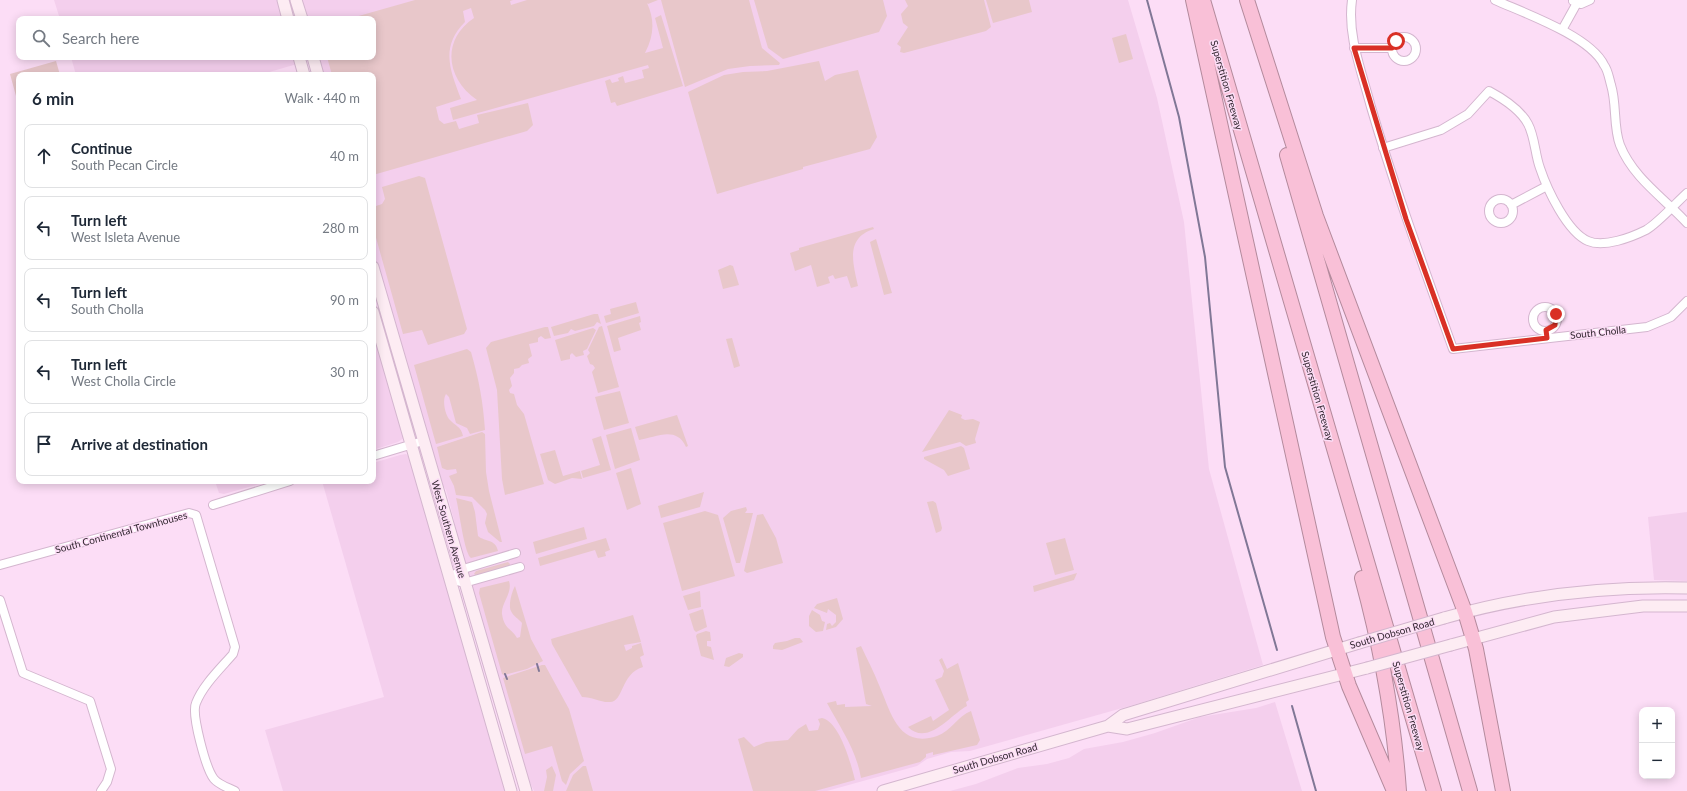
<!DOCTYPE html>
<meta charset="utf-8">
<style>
body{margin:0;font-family:Lato,sans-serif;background:#f6f6f7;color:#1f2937}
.controls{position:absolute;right:12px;bottom:12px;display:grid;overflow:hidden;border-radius:8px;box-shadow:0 2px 10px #0003}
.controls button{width:36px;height:36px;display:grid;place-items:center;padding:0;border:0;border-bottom:1px solid #e0e1e3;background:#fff;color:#1f2937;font:20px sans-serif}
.stop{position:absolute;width:12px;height:12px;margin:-9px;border:3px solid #d93025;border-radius:50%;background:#fff}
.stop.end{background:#d93025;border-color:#fff;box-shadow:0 1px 4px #0008}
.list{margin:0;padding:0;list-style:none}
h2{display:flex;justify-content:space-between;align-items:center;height:52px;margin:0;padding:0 16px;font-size:17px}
h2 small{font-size:13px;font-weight:400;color:#747a83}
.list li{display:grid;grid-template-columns:26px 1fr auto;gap:12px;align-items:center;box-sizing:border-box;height:64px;margin:0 8px 8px;padding:0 8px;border:1px solid #e0e1e3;border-radius:8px}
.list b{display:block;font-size:15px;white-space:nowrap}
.list p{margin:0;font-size:13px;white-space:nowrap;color:#747a83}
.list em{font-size:13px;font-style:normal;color:#747a83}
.icon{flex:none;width:22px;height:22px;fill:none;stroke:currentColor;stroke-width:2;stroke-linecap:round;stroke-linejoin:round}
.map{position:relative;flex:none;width:1687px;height:791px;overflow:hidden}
.search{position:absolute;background:#fff;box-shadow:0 2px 10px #0003;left:16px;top:16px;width:360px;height:44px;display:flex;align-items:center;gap:10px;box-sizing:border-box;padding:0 14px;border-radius:8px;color:#747a83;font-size:15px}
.panel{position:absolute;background:#fff;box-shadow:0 2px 10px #0003;left:16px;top:72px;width:360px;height:412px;border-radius:8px}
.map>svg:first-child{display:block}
.built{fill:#f4cfed}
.green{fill:#e8c7ca}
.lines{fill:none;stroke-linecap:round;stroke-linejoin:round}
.stream{stroke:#807796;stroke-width:2}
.minor-casing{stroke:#d4b6cf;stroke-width:10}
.secondary-casing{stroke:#d4b6cf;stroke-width:13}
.motorway-casing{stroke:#b38a9c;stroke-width:16}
.minor{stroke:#fff;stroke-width:8}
.secondary{stroke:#fdecf3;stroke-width:11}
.motorway{stroke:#f9c0d7;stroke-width:14}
.secondary-bridge-casing{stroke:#d4b6cf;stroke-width:13;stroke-linecap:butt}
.secondary-bridge{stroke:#fdecf3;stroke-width:11}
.route{stroke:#d93025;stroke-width:5}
.labels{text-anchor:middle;stroke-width:3;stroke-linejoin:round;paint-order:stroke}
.street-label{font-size:10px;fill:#31262f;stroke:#fcddf6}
</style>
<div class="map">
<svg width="1687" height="791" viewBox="0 0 1687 791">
<rect width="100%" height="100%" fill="#fcddf6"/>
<path class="built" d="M54,0H279L284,19H60Z
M301,0H1128L1157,98L1184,222L1209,469L1263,665L1133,705L970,751L951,752L927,759L917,766L827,791H534L523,768L457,543L454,520L446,490L436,474L373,255V75H321L316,57H373V19H305Z
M71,57H295L297,64L259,75H76Z
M373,324L404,438L398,442L373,450Z
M400,455L406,454L411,458L501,769L505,791H283L265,730L384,697L322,481H373V463Z
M215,481H270L224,494L219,493Z
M1687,512V581L1654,580L1648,517Z
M1275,702L1302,791H950L976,784L1018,768L1047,764L1069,758L1084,749L1123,742L1155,733L1200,717L1256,708Z"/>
<path class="green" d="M415,0H513L510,1L511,5L527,0H658L648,4L647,3C655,20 654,36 645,53L663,48L655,18L661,15L683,86L617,106L615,102L611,103L605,81L610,79L612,83L619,81L618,78L623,76L625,83L644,78L642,70L649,68L648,65L453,120L450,108L477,100C446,79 441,40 474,18L471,8L463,11L465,22C440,47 450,70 461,99L436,107L439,120L444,124L456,121L459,129L479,123L477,115L528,103L533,125L527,131L373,175V75H332L327,57H373V19H348Z
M661,0H749L762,48L780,63L779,65L750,66L728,69L685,87Z
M754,0H883L887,16L879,32L783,59L768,48Z
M905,0H984L991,27L986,31L904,53L900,52L901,47L897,44L908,27L903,23L901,14L908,6Z
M986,0H1029L1032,12L993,23Z
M1126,34L1133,59L1119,63L1112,38Z
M56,61L60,75H19V107L10,74Z
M819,61L825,81L835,75L858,70L877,137L870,149L803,167V169L717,194L688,92L724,75L743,72L767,71Z
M419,176L425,178L467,329L464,334L428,345L422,330L403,334L373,227V207L382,204L385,199L382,187Z
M873,227L874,229C845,238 853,263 858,286L851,288L847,276L835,279L833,275L828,277L830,283L817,287L811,265L795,271L790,253L799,250V248Z
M876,239L892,293L884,295L870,242Z
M730,265L733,266L739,285L723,289L718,270Z
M636,302L639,313L606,323L604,316L611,314L610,309Z
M594,314H598L601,324L597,322L594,326L575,331L571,329L568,333L554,336L551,327Z
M640,316L641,322L639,323L641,330L618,338L621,350L614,352L607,326Z
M602,326L619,387L598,393L592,372L595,368L593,365L590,364L587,356L590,353L588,350L599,327Z
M545,327H548L551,338L545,339L541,336L538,338V342L529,344L532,356L528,359L529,363L522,365L519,368L514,369V373L510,378L512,386L509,390L510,393L514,394L517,405L524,414L544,484L505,495L502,479L497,390L486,348L491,342Z
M593,328L596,330L587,349L583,351L584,355L576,357L572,353L570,355V359L561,361L555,340Z
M732,338L740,366L734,368L726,339Z
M467,349L471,352C479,380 483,401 485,430L470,434L467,428L456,423L449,397L446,394C442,400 445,414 449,419C455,426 461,426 463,436L436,444L414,365Z
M620,391L629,423L604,430L595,397Z
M949,410L962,415L961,418L965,420L973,419L980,422L975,439L976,443L966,446L960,442L922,452Z
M677,415L688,446L686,447C676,425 655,438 639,440L635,427Z
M631,428L640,460L615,469L606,435Z
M482,432L485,434L486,472L489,491L502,542H500L488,532L485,523L487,514L485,510L472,497L456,495L454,486L449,476L457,473L456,469L447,470L442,468L437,447Z
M601,436L611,470L583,478L581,471L600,465L592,439Z
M961,446L964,448L970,469L948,476L944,470L924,459V457Z
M555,450L563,476L580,471L582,479L572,478L555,484L548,480L540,454Z
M631,468L641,504L627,510L616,473Z
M704,492L700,507L661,518L658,506Z
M456,498L472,502L475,512L478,536C485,542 496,539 498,551L471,558C464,553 459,509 456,498Z
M933,501L936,503L942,528L941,531L936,533L927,502Z
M746,507L747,510L745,513H753L740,563H736L723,518L731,511Z
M705,511L718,515L735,576L682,591L663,523Z
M763,514L776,538L783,563L747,573L744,571L757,515Z
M584,527L587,539L536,554L533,542Z
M606,538L610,550L605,552L606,556L598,558L595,550L540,566L538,558Z
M1065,538L1074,570L1055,575L1046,543Z
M508,562L510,564L509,567L477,576L474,574L476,571Z
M1077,573L1074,580L1034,592L1033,586Z
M509,581C513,593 501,603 502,614C504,629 512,629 517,638L520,637L522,623C519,619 513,616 511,611C508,606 512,591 515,586L531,639L543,661L527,669L504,675L502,674L479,593L480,588Z
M700,591L701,607L688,610L683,596Z
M837,598L843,619L836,627L826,630L827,624L830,623L832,626L836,622V615L828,609L827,613L814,608L817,604Z
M703,609L707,627L696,632L694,630L689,614Z
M812,610L820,615L822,621L825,622L823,631L816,632L809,626V616Z
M633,615L641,642L624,645L626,651L632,648V646L641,643L644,655L640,657L643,667C620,674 624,702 610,702C602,703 592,697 582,697L552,644L551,639Z
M706,631L710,632L711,641H707V646L711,647L714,660L701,656L696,636L697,634Z
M795,638H800L803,642L782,650L773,649V646L775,643L787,641Z
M861,646C867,659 874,672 879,685C891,712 898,749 937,736C951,731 958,716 971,711L980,740L977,745L933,755V752L926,754V757L920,762L861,778C856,749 841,729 827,703L836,701L837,705L845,704V707L872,706L866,704L856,648Z
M739,653L743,654V657L729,667L724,666L726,658Z
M942,658L947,669L958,663L969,700L966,702L967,706C951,714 928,747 908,727L931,716L933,721L949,710L935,680L942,677L944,671L939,660Z
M542,665H545L569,709L584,761L570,774L566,785L562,781L552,746L525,754L503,678Z
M822,718C840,722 851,764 855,780L815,791H753L738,739L744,737L754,747L766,742L788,740L798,729L806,724L809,731L818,730L820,724L818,719Z
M552,766L556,775L553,791H544L547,777L546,770Z
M583,766H586L593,791H566L573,775Z"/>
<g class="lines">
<path class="stream" d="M1147,0L1179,117L1205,257L1225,467L1277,650
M537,664L539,671
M505,674L507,679
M1292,706L1316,791"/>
<defs>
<path id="minor" d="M1352,0C1347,36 1362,72 1371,107C1395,189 1424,268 1453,349L1647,327L1671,317L1687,301
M1495,0C1524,13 1590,36 1604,65C1608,70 1609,78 1611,85C1617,104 1613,127 1620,145C1633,178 1664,198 1687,223
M1573,1L1581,4L1590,0
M1562,30L1577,3
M1392 49a12 12 0 1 1 24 0a12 12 0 1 1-24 0Z
M1354,48H1392
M1383,148L1441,130L1468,114L1489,91C1504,99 1520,109 1528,124C1535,137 1535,155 1540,168C1547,189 1567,232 1588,241C1604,248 1632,237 1646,230C1657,224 1677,202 1687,193
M1489 211a12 12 0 1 1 24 0a12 12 0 1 1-24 0Z
M1511,205L1547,186
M1533 319a12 12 0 1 1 24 0a12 12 0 1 1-24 0Z
M373,456L423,441
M213,505L290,481
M0,565L189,513L196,515L235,647L233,654C220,669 203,685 196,703C191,714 206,769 214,779C219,785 229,788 235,791
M450,579L464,583L520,567
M450,579L460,570L516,553
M0,600L23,673L90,701L111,769L107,782L101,791"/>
<path id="secondary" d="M283,0L288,19
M296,0L302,19
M299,57L304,75
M313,57L318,75
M373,267L526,791
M373,312L511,791
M1444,618C1524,595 1605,586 1687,588
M1451,645L1554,617L1643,606H1687
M1108,726L1127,729L1367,668
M883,791L1108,726L1123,715L1359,643"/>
<path id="motorway" d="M1193,0L1333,637L1349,686L1394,791
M1203,0L1434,791
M1247,0L1316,216L1465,612L1476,649L1503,791
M1287,155L1470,791
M1362,578C1381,648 1394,719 1399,791"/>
</defs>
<use href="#minor" class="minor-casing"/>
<use href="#secondary" class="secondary-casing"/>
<use href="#motorway" class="motorway-casing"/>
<use href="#minor" class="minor"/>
<use href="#secondary" class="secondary"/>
<use href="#motorway" class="motorway"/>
<defs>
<path id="secondary-bridge" d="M1359,643L1444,618
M1367,668L1451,645"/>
</defs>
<use href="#secondary-bridge" class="secondary-bridge-casing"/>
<use href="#secondary-bridge" class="secondary-bridge"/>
</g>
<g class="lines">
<path class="route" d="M1396,41L1392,48H1354L1406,219L1453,349L1547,338L1546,330L1555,325L1556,314"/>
</g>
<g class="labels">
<g class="street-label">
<text transform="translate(1227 85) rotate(74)" y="4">Superstition Freeway</text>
<text transform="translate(1598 332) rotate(-6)" y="4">South Cholla</text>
<text transform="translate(1318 396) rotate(74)" y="4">Superstition Freeway</text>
<text transform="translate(449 529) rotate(74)" y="4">West Southern Avenue</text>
<text transform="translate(121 532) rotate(-15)" y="4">South Continental Townhouses</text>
<text transform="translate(1392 633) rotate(-16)" y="4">South Dobson Road</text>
<text transform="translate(1409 706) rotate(74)" y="4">Superstition Freeway</text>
<text transform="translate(995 758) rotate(-16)" y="4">South Dobson Road</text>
</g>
</g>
</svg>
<div class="controls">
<button>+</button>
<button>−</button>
</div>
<div class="stop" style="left:1396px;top:41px"></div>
<div class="stop end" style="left:1556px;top:314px"></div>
<div class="search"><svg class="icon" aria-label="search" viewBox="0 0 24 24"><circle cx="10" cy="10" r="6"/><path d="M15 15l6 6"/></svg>Search here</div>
<section class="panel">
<h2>6 min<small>Walk · 440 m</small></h2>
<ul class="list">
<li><svg class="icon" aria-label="ahead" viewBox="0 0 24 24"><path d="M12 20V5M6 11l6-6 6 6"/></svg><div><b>Continue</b><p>South Pecan Circle</p></div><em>40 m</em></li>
<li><svg class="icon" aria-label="left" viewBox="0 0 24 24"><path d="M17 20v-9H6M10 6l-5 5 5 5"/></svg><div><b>Turn left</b><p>West Isleta Avenue</p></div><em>280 m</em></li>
<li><svg class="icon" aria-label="left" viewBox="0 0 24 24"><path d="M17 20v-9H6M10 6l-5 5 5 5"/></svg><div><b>Turn left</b><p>South Cholla</p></div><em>90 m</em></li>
<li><svg class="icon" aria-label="left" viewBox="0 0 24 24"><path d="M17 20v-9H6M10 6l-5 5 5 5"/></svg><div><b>Turn left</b><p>West Cholla Circle</p></div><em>30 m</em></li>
<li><svg class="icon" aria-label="arrive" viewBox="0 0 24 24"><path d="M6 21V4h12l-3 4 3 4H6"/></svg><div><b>Arrive at destination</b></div></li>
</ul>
</section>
</div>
